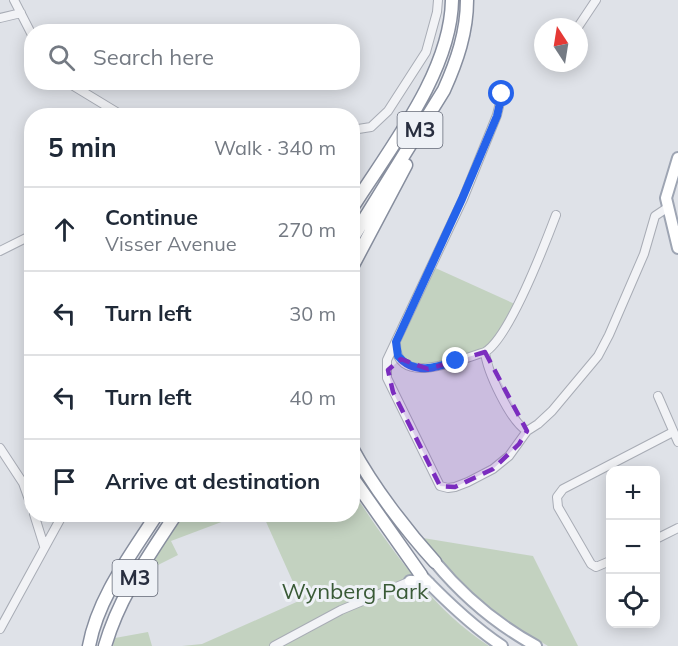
<!DOCTYPE html>
<meta charset="utf-8">
<style>
body{margin:0;font-family:Mulish,sans-serif;background:#f2f2f3;color:#1f2937}
.controls{position:absolute;right:18px;bottom:18px;display:grid;overflow:hidden;border-radius:12px;box-shadow:0 3px 15px #0003}
.controls button{width:54px;height:54px;display:grid;place-items:center;padding:0;border:0;border-bottom:2px solid #e0e1e3;background:#fff;color:#1f2937;font:30px sans-serif}
.compass{position:absolute;left:534px;top:18px;width:54px;height:54px;border-radius:50%;background:#fff;box-shadow:0 3px 15px #0003;rotate:348deg}
.stop{position:absolute;width:18px;height:18px;margin:-14px;border:4px solid #2563eb;border-radius:50%;background:#fff}
.stop.end{background:#2563eb;border-color:#fff;box-shadow:0 2px 6px #0008}
.list{margin:0;padding:0;list-style:none}
h2{display:flex;justify-content:space-between;align-items:center;height:78px;margin:0;padding:0 24px;font-size:26px}
h2 small{font-size:20px;font-weight:400;color:#747a83}
.list li{display:grid;grid-template-columns:39px 1fr auto;gap:18px;align-items:center;box-sizing:border-box;height:84px;padding:0 24px;border-top:2px solid #e0e1e3}
.list b{display:block;font-size:22px;white-space:nowrap}
.list p{margin:0;font-size:20px;white-space:nowrap;color:#747a83}
.list em{font-size:20px;font-style:normal;color:#747a83}
.icon{flex:none;width:33px;height:33px;fill:none;stroke:currentColor;stroke-width:2;stroke-linecap:round;stroke-linejoin:round}
.map{position:relative;flex:none;width:678px;height:646px;overflow:hidden}
.search{position:absolute;background:#fff;box-shadow:0 3px 15px #0003;left:24px;top:24px;width:336px;height:66px;display:flex;align-items:center;gap:15px;box-sizing:border-box;padding:0 21px;border-radius:24px;color:#747a83;font-size:22px}
.panel{position:absolute;background:#fff;box-shadow:0 3px 15px #0003;left:24px;top:108px;width:336px;height:414px;border-radius:24px}
.map>svg:first-child{display:block}
.green{fill:#c3d2c0}
.lines{fill:none;stroke-linecap:round;stroke-linejoin:round}
.minor-casing{stroke:#a8acb5;stroke-width:10}
.major-casing{stroke:#9ea5b3;stroke-width:14}
.highway-casing{stroke:#878e9e;stroke-width:15}
.minor{stroke:#f2f3f6;stroke-width:8}
.major{stroke:#fff;stroke-width:10}
.highway{stroke:#fff;stroke-width:12}
.route{stroke:#2563eb;stroke-width:8}
.marked{fill:#7b2cbf;fill-opacity:0.2;stroke:#7b2cbf;stroke-width:4.5;stroke-dasharray:12 8;stroke-linejoin:round}
.labels{text-anchor:middle;stroke-width:6;stroke-linejoin:round;paint-order:stroke}
.shield{fill:#eef1f6;stroke:#636876;stroke-width:1.5}
.shield-label{font-size:21px;font-weight:bold;fill:#282e3f}
.park-label{font-size:22px;fill:#395a36;stroke:#eef1f6}
</style>
<div class="map">
<svg width="678" height="646" viewBox="0 0 678 646">
<rect width="100%" height="100%" fill="#dfe2e8"/>
<path class="green" d="M431,266L517,305L494,346L426,368L404,361L397,342Z
M353,492C391,549 431,608 489,646H182L202,644L301,600L263,515L352,514Z
M184,515H240L171,541L178,555L156,566L154,560Z
M423,538L533,556L578,646H548L504,620L468,591L450,572Z
M148,632L152,646H113L115,638Z"/>
<g class="lines">
<defs>
<path id="minor" d="M14,0L32,35
M0,18L21,13
M578,27L596,0
M67,82L123,116
M502,94L497,115L463,199L387,360V378L440,486L448,488L455,487L468,482L493,469L509,456L527,431L538,424L552,411L598,356L609,335L644,254L655,216L667,208
M352,130L371,127L388,111L426,52L437,12L438,0
M0,251L32,235
M30,301L31,235
M396,344C396,389 463,358 485,352
M658,396L678,442
M527,431C510,421 487,371 485,352C509,338 545,244 556,215
M0,448L23,483L32,508
M34,514L44,546
M656,539L678,528
M610,561L596,567L591,564L558,507L557,497L563,489L673,432
M0,629L63,514
M274,646L341,610L413,580"/>
<path id="major" d="M678,158L666,198L678,248
M435,562C464,597 496,624 536,646
M421,575C446,601 472,626 502,646
M410,581L429,583"/>
<path id="highway" d="M352,208C390,148 451,72 452,0
M352,239L444,90C457,61 467,32 467,0
M352,267L406,165
M352,448C373,487 406,530 435,562
M352,477L421,575
M89,646C98,597 131,555 157,514
M105,646C119,597 148,557 176,514"/>
</defs>
<use href="#minor" class="minor-casing"/>
<use href="#major" class="major-casing"/>
<use href="#highway" class="highway-casing"/>
<use href="#minor" class="minor"/>
<use href="#major" class="major"/>
<use href="#highway" class="highway"/>
</g>
<g class="lines">
<path class="route" d="M456,361C435,368 414,375 398,356L396,342L462,199L497,116L502,94"/>
</g>
<path class="marked" d="M485,352L527,431L519,444L493,469L455,487L440,486L393,392L388,370L401,359L428,369Z"/>
<g class="labels">
<g class="shield">
<rect x="397.5" y="112" width="45" height="36" rx="4.5"/>
<rect x="112.5" y="560" width="45" height="36" rx="4.5"/>
</g>
<g class="shield-label">
<text x="420" y="137">M3</text>
<text x="135" y="585">M3</text>
</g>
<g class="park-label">
<text x="355" y="599">Wynberg Park</text>
</g>
</g>
</svg>
<div class="controls">
<button>+</button>
<button>−</button>
<button><svg class="icon" aria-label="locate" viewBox="0 0 24 24"><circle cx="12" cy="12" r="6"/><path d="M12 2v4M12 18v4M2 12h4M18 12h4"/></svg></button>
</div>
<svg class="compass" viewBox="-18 -18 36 36"><path d="M0-13l5 13h-10z" fill="#e53935"/><path d="M0 13l5-13h-10z" fill="#747a83"/></svg>
<div class="stop" style="left:502px;top:94px"></div>
<div class="stop end" style="left:456px;top:361px"></div>
<div class="search"><svg class="icon" aria-label="search" viewBox="0 0 24 24"><circle cx="10" cy="10" r="6"/><path d="M15 15l6 6"/></svg>Search here</div>
<section class="panel">
<h2>5 min<small>Walk · 340 m</small></h2>
<ul class="list">
<li><svg class="icon" aria-label="ahead" viewBox="0 0 24 24"><path d="M12 20V5M6 11l6-6 6 6"/></svg><div><b>Continue</b><p>Visser Avenue</p></div><em>270 m</em></li>
<li><svg class="icon" aria-label="left" viewBox="0 0 24 24"><path d="M17 20v-9H6M10 6l-5 5 5 5"/></svg><div><b>Turn left</b></div><em>30 m</em></li>
<li><svg class="icon" aria-label="left" viewBox="0 0 24 24"><path d="M17 20v-9H6M10 6l-5 5 5 5"/></svg><div><b>Turn left</b></div><em>40 m</em></li>
<li><svg class="icon" aria-label="arrive" viewBox="0 0 24 24"><path d="M6 21V4h12l-3 4 3 4H6"/></svg><div><b>Arrive at destination</b></div></li>
</ul>
</section>
</div>
